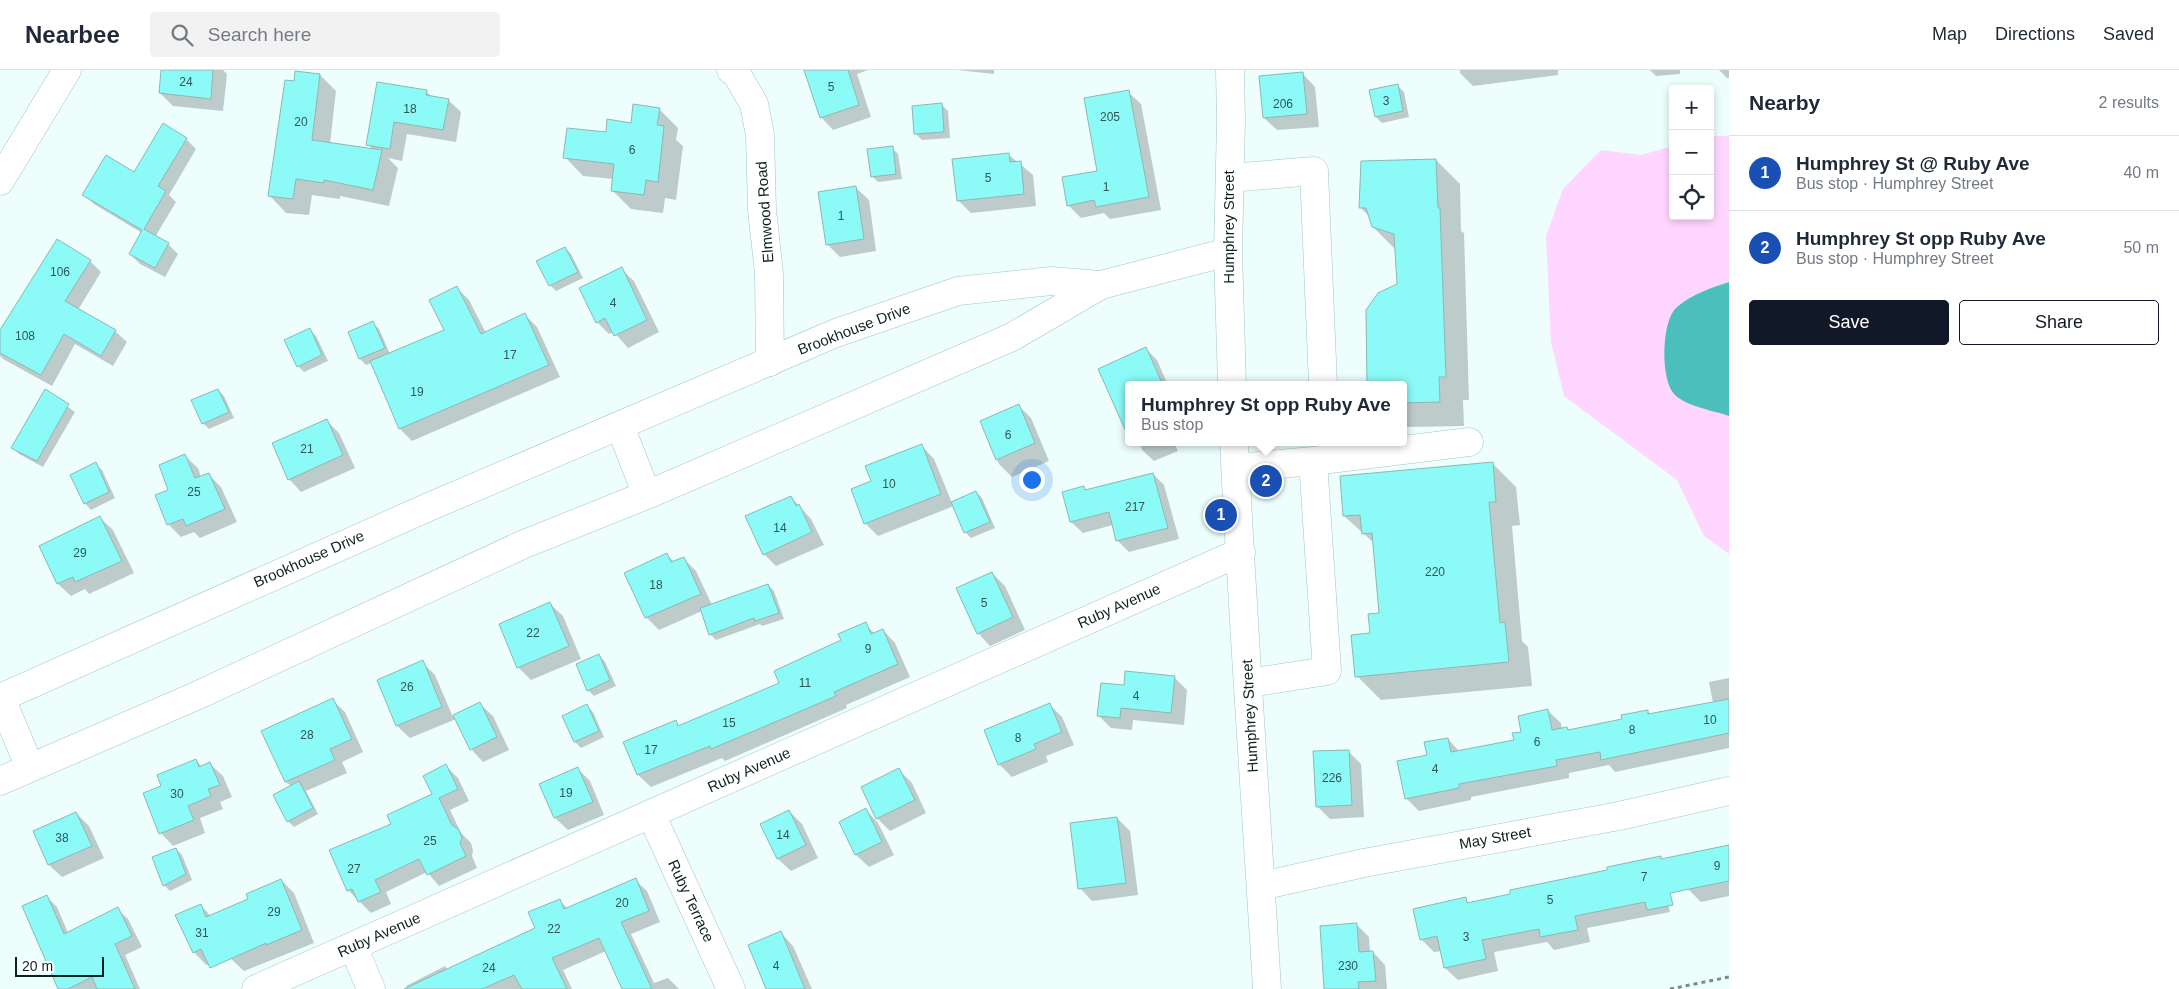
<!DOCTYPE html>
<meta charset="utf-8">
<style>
body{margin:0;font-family:Arial,sans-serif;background:#f2f2f3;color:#1f2937}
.controls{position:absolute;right:15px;top:15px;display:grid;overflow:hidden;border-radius:5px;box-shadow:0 2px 8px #0003}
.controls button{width:45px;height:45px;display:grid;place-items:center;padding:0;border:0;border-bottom:1px solid #e0e1e3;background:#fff;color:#1f2937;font:25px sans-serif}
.scale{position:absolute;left:15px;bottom:12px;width:89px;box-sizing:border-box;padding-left:5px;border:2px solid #0f2020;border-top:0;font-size:14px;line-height:18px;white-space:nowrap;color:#0f2020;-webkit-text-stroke:4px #fff;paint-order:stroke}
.you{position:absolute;left:1031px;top:409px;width:18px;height:18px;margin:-12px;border:4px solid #fff;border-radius:50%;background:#1a73e8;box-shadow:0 0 0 8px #1a73e833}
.badge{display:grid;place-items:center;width:32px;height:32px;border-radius:50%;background:#111827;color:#fff;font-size:16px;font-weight:700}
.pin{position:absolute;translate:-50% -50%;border:2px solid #fff;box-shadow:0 1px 5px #0006}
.popup{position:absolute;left:1125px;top:311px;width:282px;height:65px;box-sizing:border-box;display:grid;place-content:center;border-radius:5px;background:#fff;filter:drop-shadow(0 1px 4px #0005);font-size:16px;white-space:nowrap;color:#747a83}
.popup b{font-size:19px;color:#1f2937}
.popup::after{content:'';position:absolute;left:50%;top:100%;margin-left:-10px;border:10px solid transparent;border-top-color:#fff}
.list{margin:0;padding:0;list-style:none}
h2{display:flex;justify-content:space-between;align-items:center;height:65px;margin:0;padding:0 20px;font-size:21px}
h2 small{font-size:16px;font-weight:400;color:#747a83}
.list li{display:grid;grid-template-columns:32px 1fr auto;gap:15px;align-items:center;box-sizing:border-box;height:75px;padding:0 20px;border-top:1px solid #e0e1e3}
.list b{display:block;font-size:19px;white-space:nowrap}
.list p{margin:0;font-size:16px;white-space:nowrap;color:#747a83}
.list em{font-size:16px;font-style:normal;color:#747a83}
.actions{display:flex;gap:10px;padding:15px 20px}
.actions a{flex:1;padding:11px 0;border:1px solid #111827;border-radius:5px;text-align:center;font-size:18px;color:#111827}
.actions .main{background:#111827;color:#fff}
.icon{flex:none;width:28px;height:28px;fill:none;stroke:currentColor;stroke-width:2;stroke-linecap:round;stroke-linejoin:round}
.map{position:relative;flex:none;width:1729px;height:919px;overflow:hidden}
header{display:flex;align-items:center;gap:30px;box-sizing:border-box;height:70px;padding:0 25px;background:#fff;border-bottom:1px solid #e0e1e3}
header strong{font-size:24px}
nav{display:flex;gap:28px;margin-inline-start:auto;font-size:18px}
.search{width:350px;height:45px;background:#f2f2f3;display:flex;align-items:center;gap:12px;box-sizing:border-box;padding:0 18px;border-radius:5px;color:#747a83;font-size:19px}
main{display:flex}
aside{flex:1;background:#fff}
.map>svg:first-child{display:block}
.green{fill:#ffd6ff}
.water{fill:#4cbfbc}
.shadow{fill:#0003}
.building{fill:#8cfbf8;stroke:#8db7b5}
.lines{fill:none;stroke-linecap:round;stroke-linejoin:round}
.minor-casing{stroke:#9dc7c6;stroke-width:29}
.major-casing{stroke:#9dc7c6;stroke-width:29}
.path{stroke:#7a8b8b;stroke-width:3;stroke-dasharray:4 4;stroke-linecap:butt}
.minor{stroke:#fff;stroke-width:28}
.major{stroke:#fff;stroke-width:28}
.labels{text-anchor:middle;stroke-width:4;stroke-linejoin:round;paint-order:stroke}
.number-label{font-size:12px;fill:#2e5756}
.street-label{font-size:15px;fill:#0f2020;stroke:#fff}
</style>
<header>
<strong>Nearbee</strong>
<div class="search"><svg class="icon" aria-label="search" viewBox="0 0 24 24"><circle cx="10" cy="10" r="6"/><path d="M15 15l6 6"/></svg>Search here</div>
<nav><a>Map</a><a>Directions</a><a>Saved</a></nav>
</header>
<main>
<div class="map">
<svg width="1729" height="919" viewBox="0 0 1729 919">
<rect width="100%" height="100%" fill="#edfefd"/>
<path class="green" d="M1710,66H1729V212L1705,220L1689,332L1729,346V484L1704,466L1677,410L1564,326L1551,272L1546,166L1563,119L1601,80L1641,85L1673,76V146H1710Z"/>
<path class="water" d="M1729,212V346C1712,340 1688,337 1675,325C1660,311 1661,250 1677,237C1692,224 1711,218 1729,212Z"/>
<path class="shadow" d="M162,0H223L227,4L223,41L173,36L160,23Z
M805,0H868L857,4L871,47L833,60L821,47Z
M957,0H994V4Z
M1460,0H1558V5L1473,16L1460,3Z
M1650,0H1680V4L1656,6Z
M1719,0H1729V8H1727Z
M1303,4L1315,17L1319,57L1277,60L1264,48Z
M320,5L336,21L330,74L373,80L368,74L426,21L432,27L448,30L461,42L456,72L407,64L402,91L388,88L398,98L389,136L340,126V129L312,125L309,145L286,143L270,126L295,12Z
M1398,16L1404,22L1409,47L1382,53L1376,47Z
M1128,22L1141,34L1161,140L1110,149L1104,143L1081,148L1068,135L1099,102Z
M942,35L948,41L950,68L922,70L916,64Z
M659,39L678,58L676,70L683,76L676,130L665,128L663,143L631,139L612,120L614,109L583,106L565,87L607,64L632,54Z
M186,69L196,79L169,125L176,132L155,167L168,174L178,184L165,207L140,194L130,184L142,163L94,134L84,124L135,104Z
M892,78L898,84L902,109L878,112L872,106Z
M1008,84L1033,105L1036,136L971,143L958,130Z
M1436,90L1460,114L1461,161L1464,163L1469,330H1463L1464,356L1404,357V315L1396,180L1373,157L1370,147L1360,137Z
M856,118L869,130L876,181L840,187L827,174Z
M565,178L571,184L583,208L556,221L550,215Z
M90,191L101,202L78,240L115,261L127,272L113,296L75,274L52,316L3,289L0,286V263Z
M621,199L634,211L659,262L628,278L614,262L609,264L597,252Z
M457,218L469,230L486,263L525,245L537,257L560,307L412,371L400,359L371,293L366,295L360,289L349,263L373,253L379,259L390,284L446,260Z
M310,260L316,266L328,291L304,302L298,296Z
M1146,279L1157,290L1168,315H1128V349L1117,337Z
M218,320L224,326L234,348L209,359L203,353Z
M45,321L75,342L43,397L19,384L13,378Z
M1019,336L1031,348L1049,391L1012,407L999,394L981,351Z
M326,350L339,363L355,398L301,422L289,409Z
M1139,372H1174L1178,381L1154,391L1142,380Z
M922,376L934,389L952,433L976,422L982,428L995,458L971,468L965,462L954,436L878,466L865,453L872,412Z
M185,386L198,398L201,407L208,404L221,417L237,452L200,468L194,462L181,467L169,455L157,426L170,421Z
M1492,393L1516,417L1520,455L1512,456L1522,571L1528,577L1532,616L1381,630L1357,606L1380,544L1375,474L1344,446Z
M95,394L102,400L115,428L91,440L85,433Z
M1153,404L1164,415L1179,469L1129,482L1117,470L1113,455L1083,463L1071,452L1063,423L1084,418L1087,421Z
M791,427L811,449L824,475L776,496L764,484Z
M100,448L113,460L134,503L89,524L85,519L71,526L58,514L40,477Z
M667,485L674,492L683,488L696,501L712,535L768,515L774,521L784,549L762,556L760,554L716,570L710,564L702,541L659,560L646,547Z
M992,503L1005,516L1025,560L990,576L978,563Z
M550,534L563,546L581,589L531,610L518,597Z
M865,554L875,564L883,560L895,573L910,607L846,635L847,638L725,691L722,688L651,717L638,705L676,652L681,657L781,613Z
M599,585L605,592L616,616L594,626L588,620Z
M422,592L435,605L453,647L480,634L493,646L509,680L483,692L471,679L456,649L410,668L397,656L378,610Z
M1174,607L1187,620L1184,655L1133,650L1132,660L1111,658L1099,646L1125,616Z
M1729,608V678L1615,702L1609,695L1569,703V708L1471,727V730L1419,741L1406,728L1428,686L1448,669L1460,682L1515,671L1548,641L1561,653L1562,660L1567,659L1569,661L1624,650L1647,641L1651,644L1713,633L1709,612Z
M332,630L345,642L363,682L342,692L347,703L306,721L318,744L294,757L288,751L291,716L286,712L263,662Z
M1049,634L1062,647L1074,675L1046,686L1048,692L1012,707L999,694Z
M587,636L593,642L604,667L581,678L575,672L563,647Z
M1348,681L1361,694L1364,747L1330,749L1317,736Z
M196,690L202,697L210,694L223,706L232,727L220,732L223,739L200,748L205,763L173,776L161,763Z
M446,696L458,708L469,731L450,740L461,763L471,773L473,781L472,786L477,798L439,816L427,802L386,822L391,834L371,843L348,820L393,754L433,725Z
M578,699L590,711L604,745L568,760L555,748Z
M899,700L912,713L926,743L890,761L877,748Z
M866,740L878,753L894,785L869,797L856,785L840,752Z
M789,741L802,754L818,788L791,801L778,789L762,755Z
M76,743L89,756L104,788L62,807L49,795L34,762Z
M1117,748L1130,761L1138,825L1092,831L1080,818Z
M1729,776V826L1701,832L1688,819Z
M176,779L182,785L192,810L170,821L164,815Z
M1660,803L1670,842L1587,858L1590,872L1554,880L1547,872L1494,882L1498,901L1458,910L1445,898L1441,881L1434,882L1421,869L1465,829L1470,834L1512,824Z
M281,810L294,823L314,873L244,901L230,888L206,895L194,882L201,836L211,846L249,830Z
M635,810L647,821L660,852L631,864L654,913L668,908L679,919H624L606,881L563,900L572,919H408L406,916L445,896L448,900L537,859L560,831L567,838Z
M47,827L57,837L68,863L117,839L128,849L142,877L125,885L140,919H60Z
M1356,854L1369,867L1370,882H1373L1385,895L1387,919H1326Z
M781,863L793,876L812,919H768Z"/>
<path class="building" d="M161,0H213L211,29L159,23Z
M804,0H848L859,35L820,48Z
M295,1L320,4L312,70L382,80L373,120L324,110V113L296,109L293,129L268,126L285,10L294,11Z
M1303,2L1307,44L1263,48L1259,6Z
M377,12L427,20L426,25L449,29L443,60L394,52L390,79L366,75Z
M1398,14L1403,41L1375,47L1369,20Z
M1129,20L1149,127L1096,137L1094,130L1067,136L1062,107L1097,101L1084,28Z
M942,33L944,62L914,64L912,36Z
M633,34L660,38L657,55L664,56L658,112L646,110L644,125L611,121L614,94L563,88L567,58L606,62L607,49L631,53Z
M163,53L187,68L158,116L166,121L144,159L169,173L155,198L129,184L142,160L82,125L106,85L134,102Z
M893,76L896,104L871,107L867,79Z
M1009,83L1010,92L1021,91L1024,124L957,131L952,89Z
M1436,89L1438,138H1440L1446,307H1439L1440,332L1404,333V315H1367L1366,240L1378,223L1397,214L1394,164L1372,157L1366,138H1359L1361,91Z
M856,116L864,169L826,175L818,122Z
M57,169L91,190L65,231L116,260L101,286L64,264L41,305L0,283V260Z
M565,177L578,202L549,216L536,191Z
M622,197L647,250L614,266L605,248L596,253L579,218Z
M457,216L481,264L525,243L549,295L399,359L370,291L444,260L429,230Z
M373,251L385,278L359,289L348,262Z
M310,258L322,285L297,297L284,270Z
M1146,277L1163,315H1128V366L1098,299Z
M45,319L69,334L37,391L11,378Z
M218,319L229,342L202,354L191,330Z
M1019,334L1035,373L996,390L980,351Z
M327,349L343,385L288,410L272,373Z
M922,374L941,424L864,454L851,419L871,411L865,396Z
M185,384L195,408L209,403L225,439L186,456L183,449L167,455L155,425L168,420L159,395Z
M96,392L109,422L84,434L70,405Z
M1493,392L1496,432H1489L1500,553L1505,552L1509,592L1355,607L1351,565L1370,563L1368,544L1379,543L1372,463L1362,464L1360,445L1343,446L1340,406Z
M1153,403L1168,458L1116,471L1109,442L1070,452L1062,422L1084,416L1085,420Z
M976,421L990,452L964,463L951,432Z
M791,426L796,436L799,434L812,462L763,485L745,446Z
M100,446L122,491L75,512L73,507L57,514L39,476Z
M667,483L671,492L684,487L701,524L645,548L624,503Z
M992,502L1013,547L977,564L956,518Z
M768,514L779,543L755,551L754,548L709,565L700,538Z
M550,532L569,576L517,598L499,554Z
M866,552L871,564L883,559L898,594L834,622L836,626L794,644L711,679L710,676L637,705L623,672L676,650L678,656L779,613L774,601L841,570L838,564Z
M599,584L610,610L587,621L576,594Z
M423,590L442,637L396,656L377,610Z
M1125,601L1175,606L1171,643L1121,638L1120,648L1097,646L1101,613L1124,615Z
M333,628L352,669L330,679L335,690L285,712L261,661Z
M1729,629V663L1601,690L1600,682L1556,690L1557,696L1459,714V718L1405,729L1397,691L1427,685L1424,672L1448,668L1451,682L1514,670L1512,663L1521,662L1518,646L1548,639L1552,660L1567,657L1568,660L1622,649L1621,645L1648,640V644Z
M480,632L497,667L470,680L453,645Z
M1050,633L1062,662L1034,674L1036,679L998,695L984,660Z
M587,634L599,661L574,672L562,646Z
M1349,680L1352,735L1316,737L1313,681Z
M196,689L199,697L210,692L220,715L208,719L211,726L188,736L194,750L159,764L143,723L161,716L157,705Z
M446,694L458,719L439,728L452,755L459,760L462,768L460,773L466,786L427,805L419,789L375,810L381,822L358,832L352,819L347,821L329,780L391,754L387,745L432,724L423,706Z
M578,697L593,732L554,748L539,714Z
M899,698L915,730L876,749L861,717Z
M299,711L313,738L287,752L273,725Z
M866,738L882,772L855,785L839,752Z
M789,740L806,775L777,789L760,754Z
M76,742L92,776L48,795L33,761Z
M1117,747L1126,813L1078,819L1070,753Z
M1729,775V811L1670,823L1673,835L1647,840L1645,832L1575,846L1578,860L1540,867L1539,859L1482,870L1486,889L1444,898L1437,866L1420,870L1413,839L1466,827L1467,833L1510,824V820L1607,800V797L1661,786V789Z
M176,778L186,804L163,816L152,787Z
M636,808L649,841L621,852L652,919H622L599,868L552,888L567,919H522L514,905L482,919H404L535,858L528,842L560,829L564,839Z
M281,809L302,860L266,875V873L210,898L201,879L193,883L175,845L201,834L206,847L248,829L246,824Z
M47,825L64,864L118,837L132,866L115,874L135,919H97L92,907L68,919H58L22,836Z
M1357,853L1359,882L1373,881L1376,911L1358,912L1359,919H1324L1320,856Z
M781,861L805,919H766L748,875Z"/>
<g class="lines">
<defs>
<path id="minor" d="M731,0L736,3L754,34L760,65L762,140L769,203L770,292
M1230,108L1314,101L1323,315
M620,356L647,425
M1313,391L1469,372
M1236,398L1313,391L1327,601L1249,613
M1,628L30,698
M651,744L731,919
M1261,816L1364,793L1619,746L1729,721
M353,876L371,919
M256,919L1241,482"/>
<path id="major" d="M1230,0L1231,50L1228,182L1232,315
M0,111L67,0
M1234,372C1243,555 1256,737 1267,919
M0,628L431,436L836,263L958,221L1051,211L1101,215
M0,711L196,626L522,475L654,422L1012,267L1101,215L1228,182"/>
</defs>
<use href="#minor" class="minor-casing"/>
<use href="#major" class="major-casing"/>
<path class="path" d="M1670,919L1729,907"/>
<use href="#minor" class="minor"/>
<use href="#major" class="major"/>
</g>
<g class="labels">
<g class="number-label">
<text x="186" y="16">24</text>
<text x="831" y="21">5</text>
<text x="1386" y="35">3</text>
<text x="1283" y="38">206</text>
<text x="410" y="43">18</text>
<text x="1110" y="51">205</text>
<text x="301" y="56">20</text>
<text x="632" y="84">6</text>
<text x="988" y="112">5</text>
<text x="1106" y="121">1</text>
<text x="841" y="150">1</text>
<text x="60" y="206">106</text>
<text x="613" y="237">4</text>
<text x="25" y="270">108</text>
<text x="510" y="289">17</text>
<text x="417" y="326">19</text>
<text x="1008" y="369">6</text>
<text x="307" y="383">21</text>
<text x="889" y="418">10</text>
<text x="194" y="426">25</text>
<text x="1135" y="441">217</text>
<text x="780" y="462">14</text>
<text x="80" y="487">29</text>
<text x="1435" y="506">220</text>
<text x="656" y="519">18</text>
<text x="984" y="537">5</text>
<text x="533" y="567">22</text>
<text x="868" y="583">9</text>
<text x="805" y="617">11</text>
<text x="407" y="621">26</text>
<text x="1136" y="630">4</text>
<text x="1710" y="654">10</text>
<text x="729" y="657">15</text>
<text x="1632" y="664">8</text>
<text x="307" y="669">28</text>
<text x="1018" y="672">8</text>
<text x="1537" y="676">6</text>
<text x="651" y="684">17</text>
<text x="1435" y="703">4</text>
<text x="1332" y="712">226</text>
<text x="566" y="727">19</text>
<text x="177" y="728">30</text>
<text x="783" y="769">14</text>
<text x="62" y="772">38</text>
<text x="430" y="775">25</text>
<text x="1717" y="800">9</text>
<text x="354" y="803">27</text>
<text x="1644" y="811">7</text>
<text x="1550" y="834">5</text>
<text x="622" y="837">20</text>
<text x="274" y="846">29</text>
<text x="554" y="863">22</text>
<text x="202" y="867">31</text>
<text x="1466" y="871">3</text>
<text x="776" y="900">4</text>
<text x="1348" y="900">230</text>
<text x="489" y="902">24</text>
</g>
<g class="street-label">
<text transform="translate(765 142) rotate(-94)" y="5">Elmwood Road</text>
<text transform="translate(1229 157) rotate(-90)" y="5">Humphrey Street</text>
<text transform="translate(854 259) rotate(-21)" y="5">Brookhouse Drive</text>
<text transform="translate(309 489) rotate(-24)" y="5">Brookhouse Drive</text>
<text transform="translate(1119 536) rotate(-24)" y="5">Ruby Avenue</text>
<text transform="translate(1250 646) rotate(-93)" y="5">Humphrey Street</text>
<text transform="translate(749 700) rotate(-24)" y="5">Ruby Avenue</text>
<text transform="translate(1495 768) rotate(-10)" y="5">May Street</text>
<text transform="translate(691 831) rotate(65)" y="5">Ruby Terrace</text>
<text transform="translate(379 865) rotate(-24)" y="5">Ruby Avenue</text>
</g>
</g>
</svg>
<div class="controls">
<button>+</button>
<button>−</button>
<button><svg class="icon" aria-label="locate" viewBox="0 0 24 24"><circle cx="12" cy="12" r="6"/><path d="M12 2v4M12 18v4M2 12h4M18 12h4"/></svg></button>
</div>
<div class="scale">20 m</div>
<div class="you"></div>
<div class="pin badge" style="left:1221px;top:445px;background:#1a4fb4">1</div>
<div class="pin badge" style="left:1266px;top:411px;background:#1a4fb4">2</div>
<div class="popup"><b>Humphrey St opp Ruby Ave</b>Bus stop</div>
</div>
<aside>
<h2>Nearby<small>2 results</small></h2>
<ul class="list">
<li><span class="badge" style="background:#1a4fb4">1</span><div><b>Humphrey St @ Ruby Ave</b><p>Bus stop · Humphrey Street</p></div><em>40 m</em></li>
<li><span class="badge" style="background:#1a4fb4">2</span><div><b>Humphrey St opp Ruby Ave</b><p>Bus stop · Humphrey Street</p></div><em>50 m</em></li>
</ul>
<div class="actions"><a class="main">Save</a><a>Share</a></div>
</aside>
</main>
